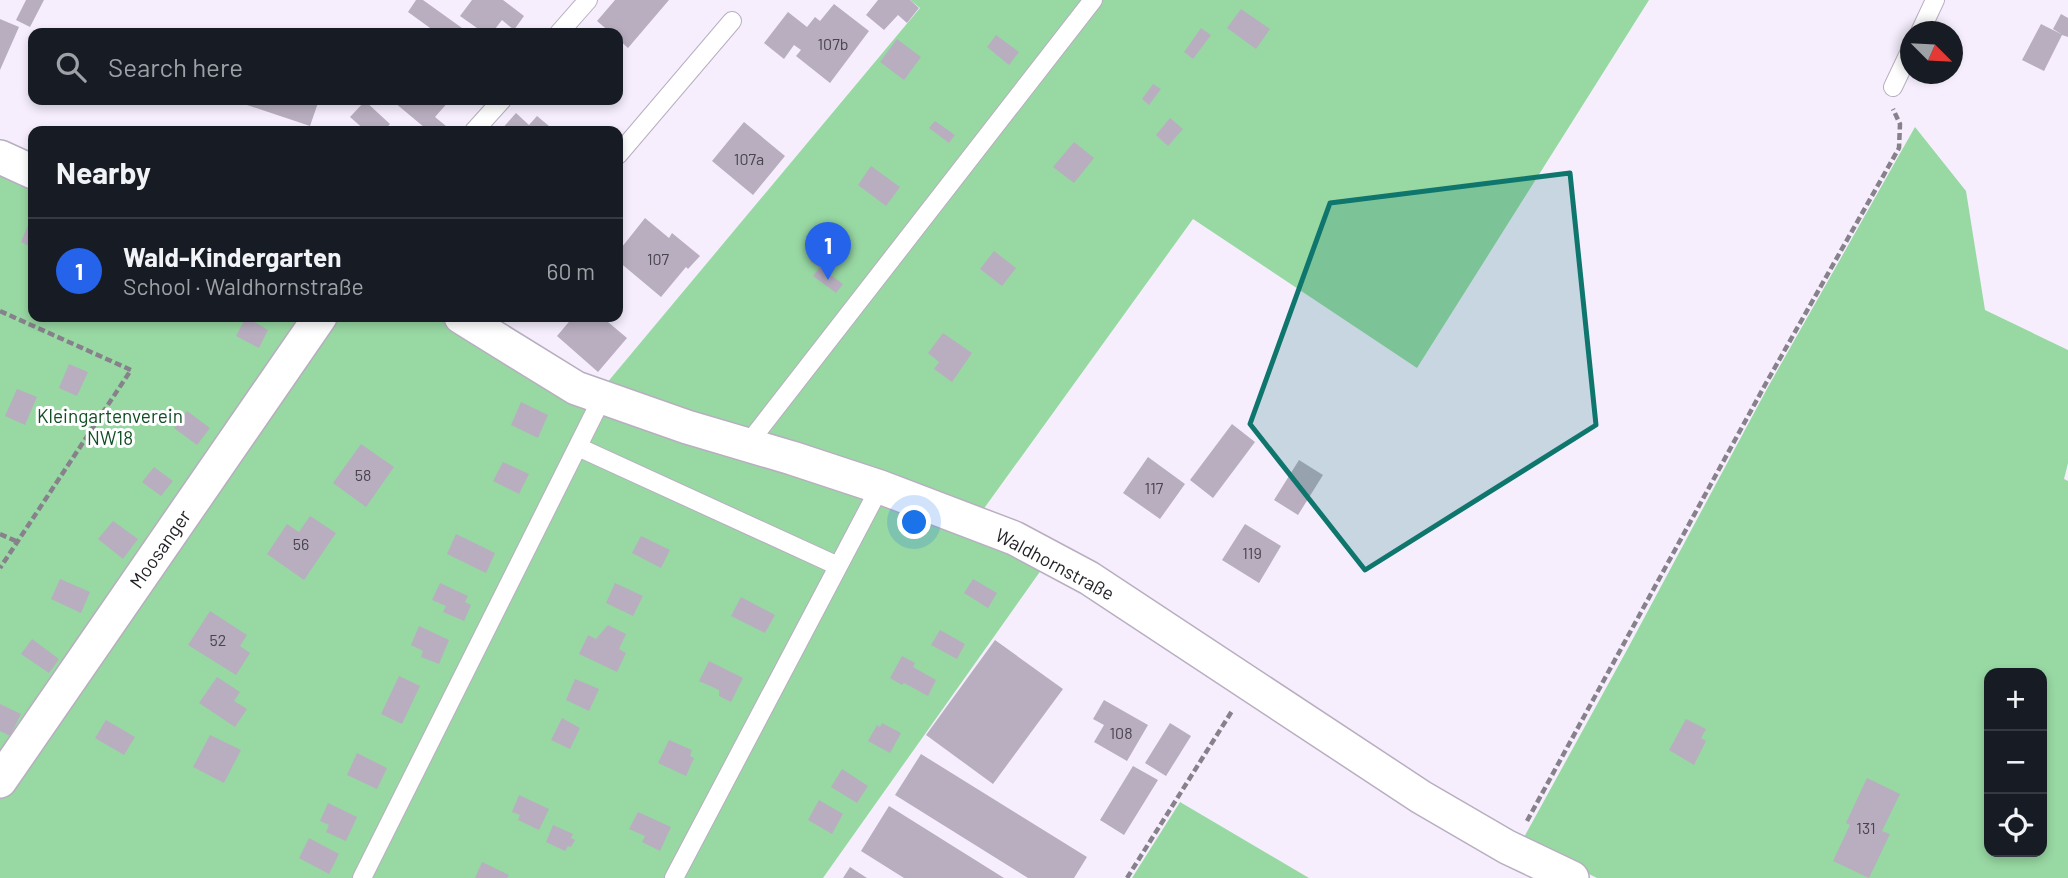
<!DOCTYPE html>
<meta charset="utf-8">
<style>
body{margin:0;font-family:Barlow,sans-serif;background:#242831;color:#f1f3f6}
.controls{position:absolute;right:21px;bottom:21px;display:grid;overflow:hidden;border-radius:14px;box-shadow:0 4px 10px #0003}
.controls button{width:63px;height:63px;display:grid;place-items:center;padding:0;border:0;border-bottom:2px solid #363941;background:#171b24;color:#f1f3f6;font:35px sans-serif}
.compass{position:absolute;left:1900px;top:21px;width:63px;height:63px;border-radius:50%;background:#171b24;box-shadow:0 4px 10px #0003;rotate:114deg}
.you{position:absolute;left:915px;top:523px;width:24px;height:24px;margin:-18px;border:5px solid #fff;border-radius:50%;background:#1a73e8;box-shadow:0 0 0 10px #1a73e833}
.badge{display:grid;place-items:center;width:46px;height:46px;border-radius:50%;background:#2563eb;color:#fff;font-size:23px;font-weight:700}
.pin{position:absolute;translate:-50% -58px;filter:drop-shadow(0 2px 4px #0008)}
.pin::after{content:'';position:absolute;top:37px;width:24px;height:21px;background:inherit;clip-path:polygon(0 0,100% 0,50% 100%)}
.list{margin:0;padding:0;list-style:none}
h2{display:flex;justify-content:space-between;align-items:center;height:91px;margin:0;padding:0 28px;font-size:30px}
h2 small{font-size:23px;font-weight:400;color:#9ea1a6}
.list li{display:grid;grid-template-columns:46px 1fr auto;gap:21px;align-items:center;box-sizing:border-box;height:105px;padding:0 28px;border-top:2px solid #363941}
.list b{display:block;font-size:26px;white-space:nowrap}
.list p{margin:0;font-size:23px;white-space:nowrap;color:#9ea1a6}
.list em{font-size:23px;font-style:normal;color:#9ea1a6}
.icon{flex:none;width:38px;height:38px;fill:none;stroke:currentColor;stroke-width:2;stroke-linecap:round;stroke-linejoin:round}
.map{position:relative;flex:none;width:2068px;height:878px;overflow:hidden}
.search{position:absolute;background:#171b24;box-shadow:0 4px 10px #0003;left:28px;top:28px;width:595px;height:77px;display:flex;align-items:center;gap:18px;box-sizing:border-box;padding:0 24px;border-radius:14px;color:#9ea1a6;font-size:26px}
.panel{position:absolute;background:#171b24;box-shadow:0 4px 10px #0003;left:28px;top:126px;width:595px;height:196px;border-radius:14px}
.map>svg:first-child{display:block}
.green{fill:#98d8a3;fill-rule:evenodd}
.building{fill:#b8aec0}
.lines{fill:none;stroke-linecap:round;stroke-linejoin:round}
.lane-casing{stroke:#b8aec0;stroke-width:20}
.street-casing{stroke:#b8aec0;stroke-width:36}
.path{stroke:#87818c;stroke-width:4.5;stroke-dasharray:7 3.5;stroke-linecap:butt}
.lane{stroke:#fff;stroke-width:18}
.street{stroke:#fff;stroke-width:33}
.marked{fill:#0f766e;fill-opacity:0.2;stroke:#0f766e;stroke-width:5;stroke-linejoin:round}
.labels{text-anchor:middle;stroke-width:6;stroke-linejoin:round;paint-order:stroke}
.number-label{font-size:16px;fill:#48434c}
.park-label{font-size:19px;fill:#104e23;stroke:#fff}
.street-label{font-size:19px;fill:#221f25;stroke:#fff}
</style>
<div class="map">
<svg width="2068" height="878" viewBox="0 0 2068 878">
<rect width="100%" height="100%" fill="#f6eefd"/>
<path class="green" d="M910,0H1649L1417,368L1193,219L967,532L1044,566L823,878H0V169L33,184V317H288L308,329L319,317H484L601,390L920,8Z
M1915,127L1966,191L1985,310L2068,350V463L2064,479L2068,481V878H1597L1522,841L1628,648L1768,387ZM1989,673H2042V852H1989Z
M1180,802L1309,878H1132Z"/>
<path class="building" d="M26,0H44L30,27L16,20Z
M416,0H423L469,33H437L408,12Z
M472,0H503L524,16L514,30L502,20L492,33H484L460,16Z
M615,0H669L628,48L618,39V33H611L597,21Z
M878,0H910L919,8L907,23L898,15L884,30L866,15Z
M834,4L869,31L830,83L796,56L801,50L794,45L784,59L764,43L788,12L807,27L815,17L820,21Z
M1241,9L1270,29L1256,49L1227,28Z
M2061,14L2068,18V37L2062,35L2044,71L2022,60L2041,24L2061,34L2053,29Z
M0,19L19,27L0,70Z
M1201,28L1211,35L1193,59L1184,52Z
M996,35L1019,52L1009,65L987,47Z
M897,39L921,57L904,80L880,62Z
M1153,84L1161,89L1149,105L1142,99Z
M245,100H319L310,126L244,104Z
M395,100H450L435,117L452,131H422L425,128L394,102Z
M365,101L390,124L384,131H366L350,117Z
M516,113L529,125L537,116L555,131H500Z
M1170,118L1183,129L1168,146L1156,135Z
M935,121L955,135L949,143L929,128Z
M744,122L785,156L753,195L712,161Z
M1074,142L1094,158L1074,183L1053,167Z
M871,166L900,187L886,206L858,185Z
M645,218L669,238L672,233L700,256L688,269L686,267L661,297L618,261V252Z
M30,220L33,221V248L21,242Z
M826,237L835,243L819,267L810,261Z
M994,251L1016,268L1002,286L980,269Z
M820,267L843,284L836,293L813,276Z
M246,317L268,330L259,348L236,336Z
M573,317H602L627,338L598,372L557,336Z
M943,333L972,353L952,382L934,369L939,362L928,353Z
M69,364L88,372L77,396L59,388Z
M17,389L37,397L25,425L5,416Z
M521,402L548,415L538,438L511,425Z
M187,411L210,428L197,445L174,428Z
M1232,424L1255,442L1213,498L1190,480Z
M361,444L394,467L366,507L333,483Z
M1148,457L1185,484L1160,519L1123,493Z
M1299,460L1323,475L1298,515L1274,500Z
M503,462L529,474L519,494L493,481Z
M154,467L173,481L161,496L142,482Z
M310,516L336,533L304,580L267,554L287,524L299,532Z
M113,521L138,539L123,559L98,539Z
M1245,524L1281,546L1259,583L1222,560Z
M456,534L495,553L486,573L447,554Z
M641,536L670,550L661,568L632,553Z
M60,579L90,592L81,613L51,599Z
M973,579L997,593L988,608L964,593Z
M440,583L468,596L465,602L471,605L464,621L443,612L446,606L432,600Z
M615,583L643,596L633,616L606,603Z
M741,597L775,615L765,633L731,616Z
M210,611L247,635L240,646L250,653L236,675L188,645Z
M608,625L626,634L619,649L626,653L617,672L579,654L588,635L596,639Z
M419,626L449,640L439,664L421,657L423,651L411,645Z
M940,630L965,644L957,659L931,645Z
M32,639L59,659L49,673L21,654Z
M995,640L1063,689L993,784L926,735Z
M902,656L915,663L913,667L936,680L928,696L904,683L902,685L890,678Z
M709,661L743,678L731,702L719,696V690L699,681Z
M399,676L420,686L402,724L381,714Z
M217,677L240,692L234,701L247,709L235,727L199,703Z
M575,679L599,689L589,711L566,700Z
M1104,700L1148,725L1127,761L1094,742L1104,725L1093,719Z
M0,704L21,714L10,736L0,731Z
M562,718L580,728L570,749L551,740Z
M1686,719L1706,729L1701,738L1706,741L1694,765L1669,750Z
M106,720L135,737L124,755L95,738Z
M882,723L901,733L890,753L868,741L877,725L880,727Z
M1170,723L1191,736L1166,776L1145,763Z
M210,735L241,750L224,783L193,767Z
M669,740L692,750L690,756L694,758L686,776L658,763Z
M357,753L387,768L377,789L347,775Z
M921,754L1087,857L1074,878H1028L895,795Z
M1133,766L1158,780L1124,835L1100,820Z
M842,769L868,786L857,803L831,787Z
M1867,778L1900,794L1882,831L1890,834L1869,878L1833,861L1850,825L1846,823Z
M519,795L549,809L539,830L518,820L520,815L512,812Z
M819,800L843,814L832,834L808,820Z
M328,803L357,817L346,841L326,832L329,825L320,821Z
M889,806L1004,878H904L861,851Z
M638,812L671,827L660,851L642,842L645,836L629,829Z
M553,825L573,834L571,838L575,840L571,847L568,846L565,851L546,842Z
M309,838L339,854L329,874L299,858Z
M482,862L509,875L507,878H475Z
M850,867L867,878H843Z"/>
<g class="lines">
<defs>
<path id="lane" d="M1920,32L1935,0
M559,33L588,0
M1893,87L1910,51
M474,131L502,100
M618,155L732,21
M747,445L1093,0
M578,447L838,566
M362,878L602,398
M674,878L880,487"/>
<path id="street" d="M0,157L33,172
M461,317L576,388L687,427L792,458L880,487L1014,538L1089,578L1421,797L1507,847L1572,878
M0,781L320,317"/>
</defs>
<use href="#lane" class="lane-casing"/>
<use href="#street" class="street-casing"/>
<path class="path" d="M0,311L131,370L0,568
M0,534L18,542
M1527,821L1765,385L1899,148L1900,124L1893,109
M1127,878L1232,711"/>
<use href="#lane" class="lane"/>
<use href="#street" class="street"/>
</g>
<path class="marked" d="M1570,173L1596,425L1365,570L1250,424L1330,203Z"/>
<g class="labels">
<g class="number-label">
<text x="833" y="50">107b</text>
<text x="749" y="165">107a</text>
<text x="658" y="265">107</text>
<text x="363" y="481">58</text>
<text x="1154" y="494">117</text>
<text x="301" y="550">56</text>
<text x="1252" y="559">119</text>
<text x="218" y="646">52</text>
<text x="1121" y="739">108</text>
<text x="1866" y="834">131</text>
</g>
<g class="park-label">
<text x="110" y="423">Kleingartenverein<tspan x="110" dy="22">NW18</tspan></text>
</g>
<g class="street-label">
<text transform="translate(160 549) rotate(-55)" y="7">Moosanger</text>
<text transform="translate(1055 564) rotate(28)" y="7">Waldhornstraße</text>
</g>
</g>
</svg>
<div class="controls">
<button>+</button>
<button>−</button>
<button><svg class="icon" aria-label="locate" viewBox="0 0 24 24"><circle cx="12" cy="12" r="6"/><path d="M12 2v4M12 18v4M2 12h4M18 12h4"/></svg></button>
</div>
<svg class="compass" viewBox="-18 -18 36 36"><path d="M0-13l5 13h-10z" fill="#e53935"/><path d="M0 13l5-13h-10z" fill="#9ea1a6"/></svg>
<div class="you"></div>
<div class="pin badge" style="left:828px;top:280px">1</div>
<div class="search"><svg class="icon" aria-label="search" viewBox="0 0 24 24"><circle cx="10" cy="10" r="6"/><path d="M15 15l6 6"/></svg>Search here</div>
<section class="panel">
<h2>Nearby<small></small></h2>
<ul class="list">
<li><span class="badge">1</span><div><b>Wald-Kindergarten</b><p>School · Waldhornstraße</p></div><em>60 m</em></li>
</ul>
</section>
</div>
